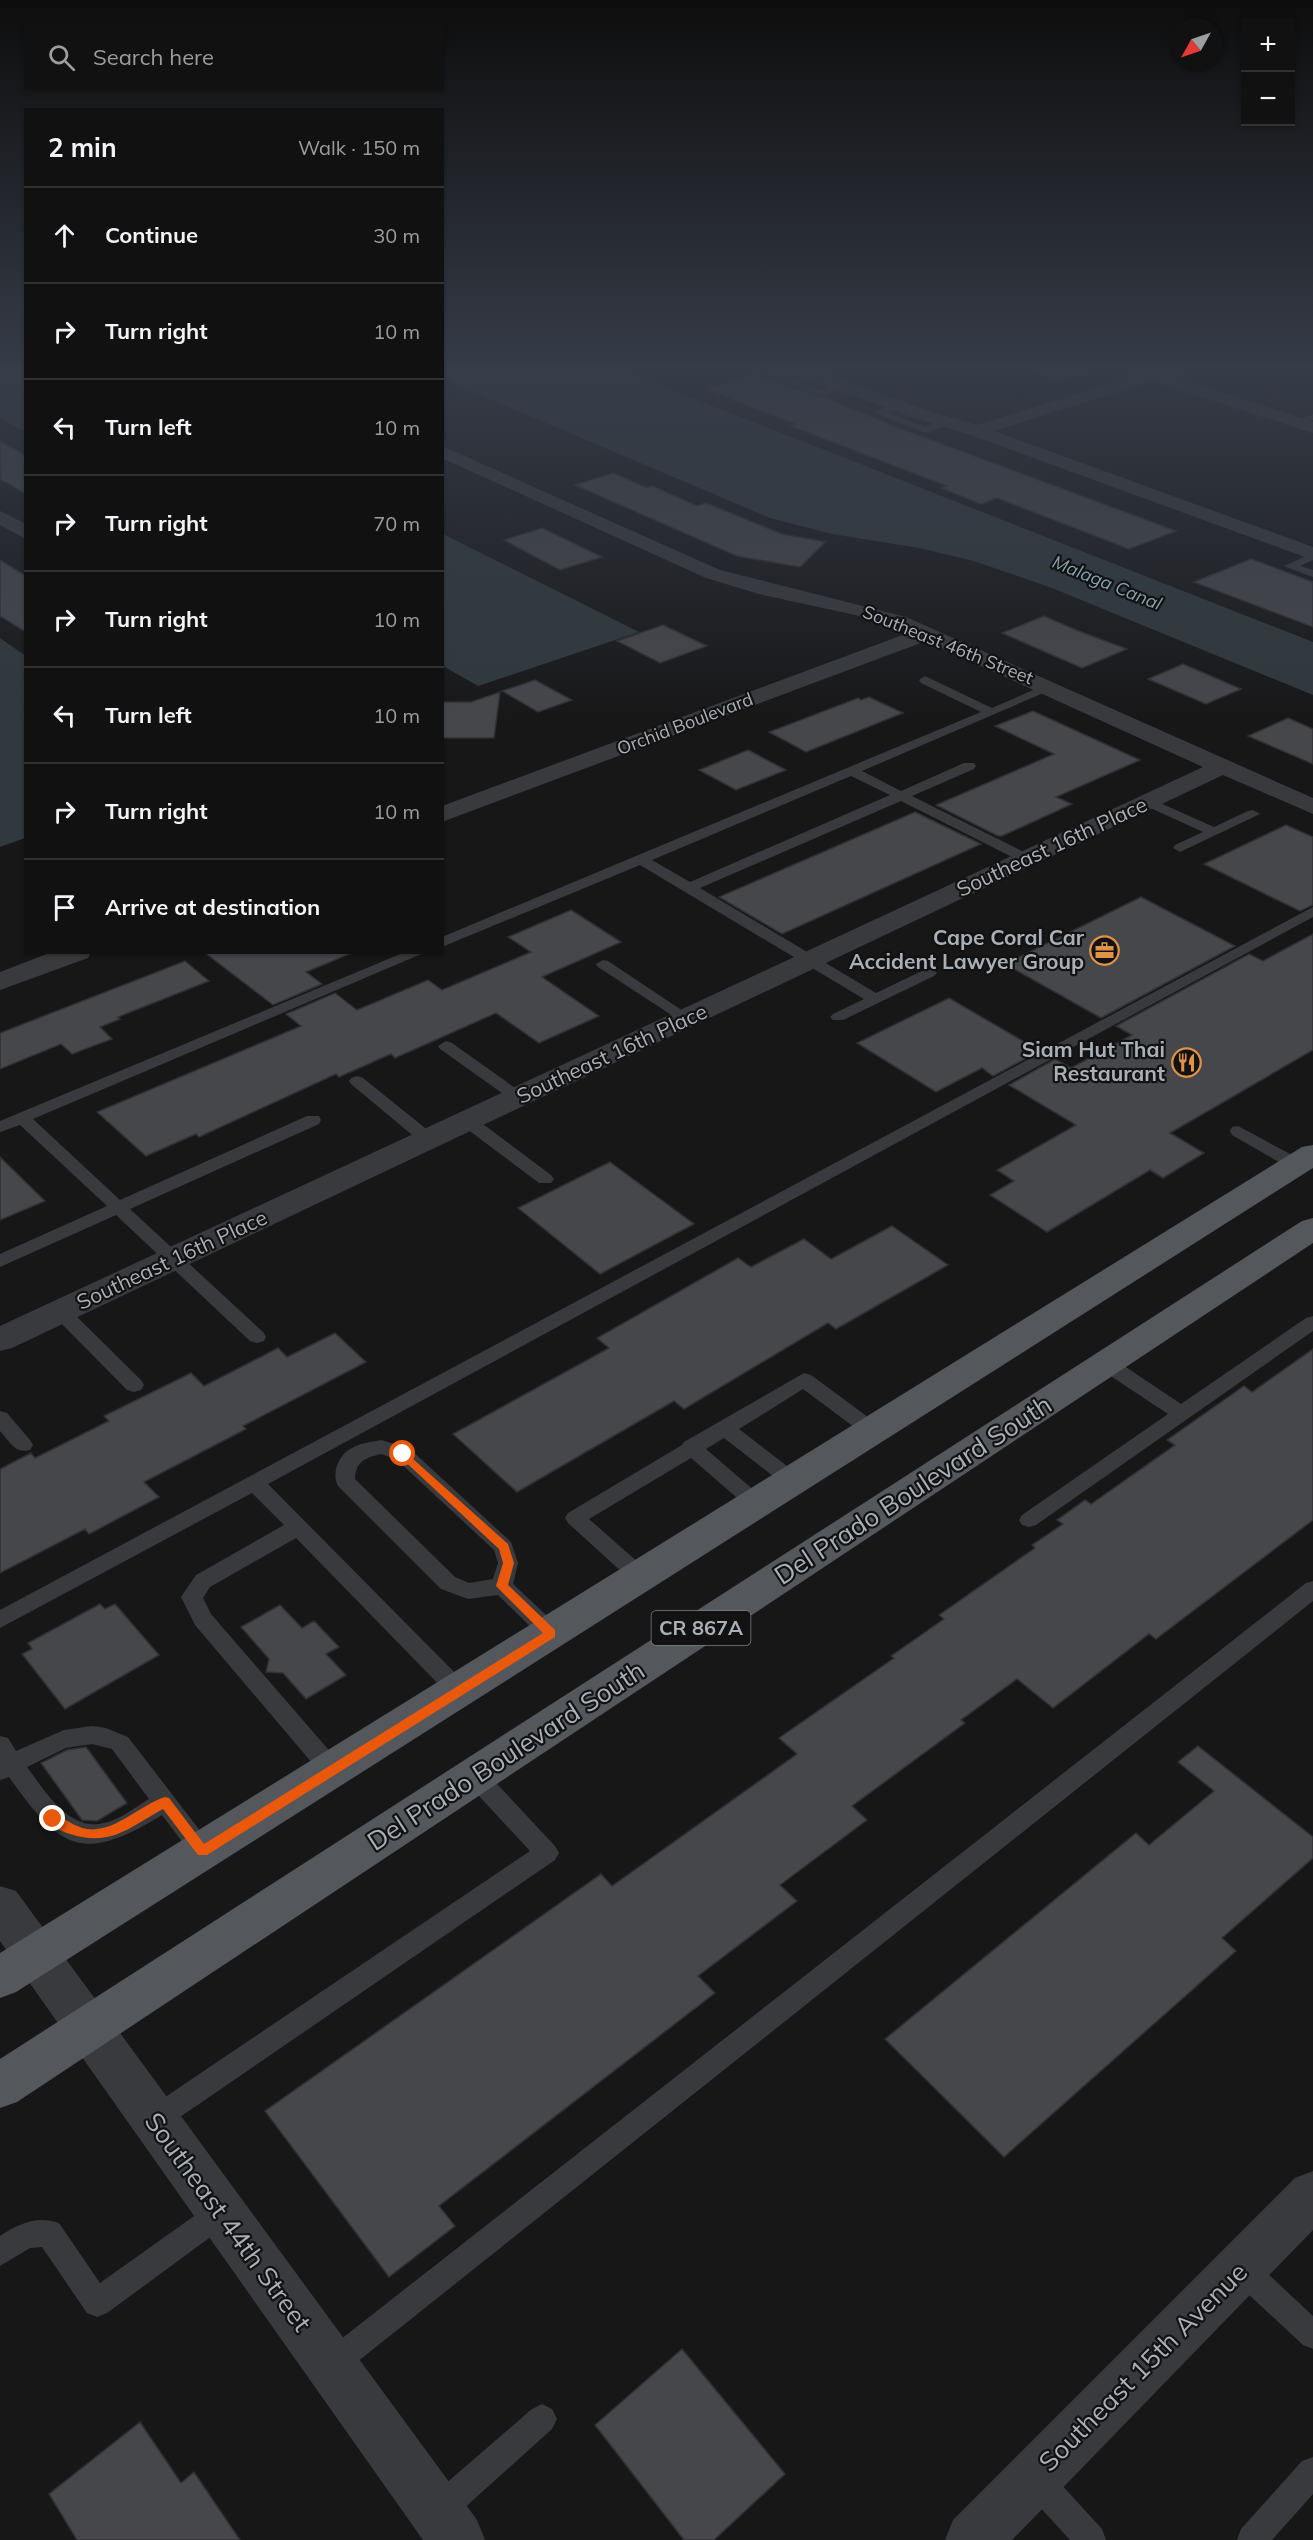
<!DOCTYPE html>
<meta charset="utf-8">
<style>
body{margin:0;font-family:Mulish,sans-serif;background:#1a1a1b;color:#f1f3f6}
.controls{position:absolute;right:18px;top:18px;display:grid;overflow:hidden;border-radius:0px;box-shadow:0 2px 4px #0004}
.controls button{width:54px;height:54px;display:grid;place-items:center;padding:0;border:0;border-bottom:2px solid #303132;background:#111112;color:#f1f3f6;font:30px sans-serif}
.compass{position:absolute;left:1169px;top:18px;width:54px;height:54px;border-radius:50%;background:#111112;box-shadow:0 2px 4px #0004;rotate:230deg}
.stop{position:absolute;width:18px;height:18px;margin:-14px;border:4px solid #ea580c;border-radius:50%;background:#fff}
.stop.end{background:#ea580c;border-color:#fff;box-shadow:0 2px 6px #0008}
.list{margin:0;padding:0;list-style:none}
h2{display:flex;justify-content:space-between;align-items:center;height:78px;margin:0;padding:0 24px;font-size:26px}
h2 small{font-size:20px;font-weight:400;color:#9c9d9f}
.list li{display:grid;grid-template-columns:39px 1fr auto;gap:18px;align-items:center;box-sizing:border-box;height:96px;padding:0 24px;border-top:2px solid #303132}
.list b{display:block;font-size:22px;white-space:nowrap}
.list em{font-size:20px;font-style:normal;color:#9c9d9f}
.icon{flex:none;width:33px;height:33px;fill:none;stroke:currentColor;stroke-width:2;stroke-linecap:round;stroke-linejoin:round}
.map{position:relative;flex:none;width:1313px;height:2540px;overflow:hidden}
.search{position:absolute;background:#111112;box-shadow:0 2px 4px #0004;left:24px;top:24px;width:420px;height:66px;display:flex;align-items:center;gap:15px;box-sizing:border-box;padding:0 21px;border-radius:0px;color:#9c9d9f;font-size:22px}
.panel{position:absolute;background:#111112;box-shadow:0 2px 4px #0004;left:24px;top:108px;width:420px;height:846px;border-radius:0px}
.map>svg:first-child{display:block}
.water{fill:#30393d}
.building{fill:#46474b;stroke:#313134;stroke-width:1.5}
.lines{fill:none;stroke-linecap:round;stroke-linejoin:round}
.service{fill:#383a3d;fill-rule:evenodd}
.minor{fill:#383a3d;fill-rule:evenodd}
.primary{fill:#54575c;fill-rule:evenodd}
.route{fill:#ea580c}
.labels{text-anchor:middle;stroke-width:4.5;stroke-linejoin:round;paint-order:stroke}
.far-water-label{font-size:18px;font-style:italic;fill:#84a2ae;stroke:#121213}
.far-street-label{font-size:18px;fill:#aab0b7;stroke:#121213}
.shield{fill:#121213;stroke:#7c8186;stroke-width:1.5}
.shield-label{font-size:20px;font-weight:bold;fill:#aab0b7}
.street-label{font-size:21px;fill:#aab0b7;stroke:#121213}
.poi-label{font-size:21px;font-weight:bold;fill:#aab0b7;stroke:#121213;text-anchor:end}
.near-street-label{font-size:26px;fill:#aab0b7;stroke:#121213}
</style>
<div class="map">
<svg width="1313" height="2540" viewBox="0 0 1313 2540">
<rect width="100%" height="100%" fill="#171718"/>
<path class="water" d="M0,366H25V432L0,418Z
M443,366H611L1313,642V695L1052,588L974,561L919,548L832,534L770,518L443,379Z
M443,534L639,632L478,686L443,666Z
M0,638L26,656L25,838L0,847Z"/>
<path class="building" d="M755,375L823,397L896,427L1176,531L1129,549L997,498L981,504L941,488L947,486L791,426L796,424L705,389Z
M0,441L26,456V494L0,479Z
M613,473L647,488L652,486L697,506L706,503L782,534L825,542L800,567L737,556L575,485Z
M542,528L602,557L560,570L504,540Z
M1251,559L1313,582V627L1194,582Z
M0,560L26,576V632L0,616Z
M1044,616L1076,630L1127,649L1082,668L1002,633Z
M663,625L707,646L660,663L617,641Z
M1183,664L1241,689L1206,704L1148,679Z
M535,680L572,700L538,712L502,691Z
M500,692L494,738H442V702H471Z
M869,697L903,713L806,752L769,732L858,698L861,700Z
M1033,711L1140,760L1056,797L1072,804L1002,836H998L936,805L1054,754L995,726Z
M1288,718L1313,729V764L1248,736Z
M748,750L786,770L736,790L699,770Z
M915,812L981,844L782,934L719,897Z
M1286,825L1313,837V905L1300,911L1204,864Z
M1141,897L1235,946L1101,1018L1005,964Z
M571,910L621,942L542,977L599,1016L539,1043L496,1013L395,1058L391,1054L339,1077L336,1074L199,1137L196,1134L146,1156L97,1112L301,1026L286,1014L335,993L357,1010L428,980L442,990L531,952L508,937Z
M1313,934V1050L1170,1133L1204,1153L1163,1178L1150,1170L1047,1232L990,1195L1014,1181L997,1170L1076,1125L1009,1085L1055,1059L1071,1068L1132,1035L1116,1026L1249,954L1263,961Z
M204,952H352V953L306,972L322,984L273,1005Z
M185,961L209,981L118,1017L120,1019L100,1027L112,1039L72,1054L61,1044L0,1069V1033Z
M949,998L1040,1051L993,1076L982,1068L936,1092L857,1043Z
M0,1157L45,1201L0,1220Z
M610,1162L694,1224L600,1274L518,1208Z
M892,1226L948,1265L836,1329L828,1323L684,1409L674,1401L517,1492L453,1434L609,1348L597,1338L738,1258L751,1267L804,1239L831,1259Z
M335,1333L366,1362L243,1426L246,1429L144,1482L159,1497L89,1534L85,1529L0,1573V1469L31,1453L35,1458L109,1421L104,1416L191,1373L204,1386L278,1348L287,1357Z
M1313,1349V1520L1156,1639L1149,1634L1053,1708L1017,1679L961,1720L965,1723L852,1806L867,1820L780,1885L797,1901L698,1976L715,1993L439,2206L455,2226L389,2277L265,2111L601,1874L612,1886L797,1754L779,1738L894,1658L891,1656L944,1619L939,1615L1035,1548L1032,1545L1063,1524L1057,1520L1085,1500L1091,1504L1175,1445L1167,1440L1244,1386L1252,1392Z
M100,1604L105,1609L115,1604L159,1655L65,1709L22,1654L32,1649L28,1643Z
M280,1605L302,1628L314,1621L339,1647L326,1654L346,1675L306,1699L283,1673L266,1672L269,1659L241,1627Z
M1198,1746L1313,1837V1858L1222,1938L1236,1951L1004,2157L885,2039L1136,1833L1149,1845L1214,1791L1178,1762Z
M86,1747L127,1803L97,1821L82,1820L41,1763L67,1750Z
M682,2349L785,2474L714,2540H684L595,2425Z
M140,2422L181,2483L194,2472L240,2540H77L49,2494Z"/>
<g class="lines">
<path class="service" d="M793,366L801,368L781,375L820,390L844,383L849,386L820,396L767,375Z
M1020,366C1035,365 1047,374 1059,374C1071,374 1083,365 1098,366L1059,380Z
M1107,366H1123L1156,375L1151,378Z
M899,403L902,404V408L887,412L925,427L947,420L952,423L925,433L873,412Z
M1313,414V420L1297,426L1292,423Z
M1313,553V560L1300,566L1313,570V577L1284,566Z
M925,676L992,708L1045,685H1053L1055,688L862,771L901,791L964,763H974L976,766L974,769L912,796L1032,856L1034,859L1032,862H1022L901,801L700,888L876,993L924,970H934L937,973L934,976L843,1020H833L830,1017L833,1014L864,999L640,865L442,947V937L981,712L921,683L919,680ZM851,776L890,795L690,882L652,860Z
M1149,798L1214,827L1248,811L1253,810L1260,814L1180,852L1173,848L1175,845L1203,832L1144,805L1142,802Z
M1313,907V917L268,1484L467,1685L470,1691L467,1697L459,1700L451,1697L296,1538L210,1587L203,1598L211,1614L340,1763L343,1770L340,1777L332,1779L324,1777L195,1625L181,1597L196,1575L284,1525L252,1493L0,1628V1610Z
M405,952H426L33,1119L120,1200L307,1116H319L321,1120L319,1124L130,1209L264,1333L266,1337L264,1341L257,1343L250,1341L116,1215L0,1267V1254L107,1206L20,1125L0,1132V1121Z
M603,960L608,961L695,1019L692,1022H682L598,967L596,964Z
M446,1041L452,1043L525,1095L527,1098L525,1101H513L440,1049L438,1046Z
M357,1076L363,1078L435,1136L437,1140L435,1144H423L351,1084L349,1081L351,1078Z
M469,1117L475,1118L551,1175L554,1179L551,1183H539L463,1126L461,1122Z
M1238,1126L1303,1161L1305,1165L1303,1169H1291L1232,1135L1230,1131L1232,1127Z
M61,1306L68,1308L141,1380L144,1385L141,1390L134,1392L127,1390L54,1316L52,1312L54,1308Z
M1313,1316V1331L1036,1525L1029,1527L1022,1525L1019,1520L1022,1515L1168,1414L1100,1369L1098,1364L1100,1359L1107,1358L1114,1359L1181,1404L1306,1318Z
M804,1373L811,1375L880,1426L883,1431L880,1436L873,1438L866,1436L803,1389L739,1429L800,1476L803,1481L800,1486L793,1488L786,1486L724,1438L706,1449L764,1499L767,1504L764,1509L757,1511L750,1509L691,1458L589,1519L648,1571L652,1577L648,1583L641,1585L634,1583L568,1523L565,1518L568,1513L682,1445L684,1442Z
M0,1411L7,1413L30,1440L33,1445L30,1450C15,1454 9,1441 0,1431Z
M381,1440L410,1449L511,1542L518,1563L513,1584L559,1627L562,1633L559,1639L551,1641L543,1639L498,1595L468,1599L441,1589L338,1486C331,1473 339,1454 352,1448C360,1443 372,1442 381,1440ZM381,1454L396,1459L494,1550L498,1563L493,1579L469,1583L455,1577L355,1479C356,1461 365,1458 381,1454Z
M1313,1581V1601L342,2374L332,2378L322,2374L318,2364L322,2354L1306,1583Z
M92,1726L106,1728L128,1737L211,1845L215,1852L211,1859L203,1862L195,1859L162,1815C82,1864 61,1850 9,1777L0,1780V1736L8,1738L16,1751L64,1730ZM92,1744L112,1749L149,1799C135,1807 120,1820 104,1823C69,1832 45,1791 27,1767L66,1748Z
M475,1767L483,1769L555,1846L559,1853L555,1860L164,2128L155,2131L146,2128L142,2119L146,2110L530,1851L467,1783L463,1776L467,1769Z
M221,2200L231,2204L235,2213L231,2222L107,2313L97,2317L87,2313L42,2247L30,2248L0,2266V2236C18,2224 37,2215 59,2223L100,2283L211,2204Z
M1242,2255L1252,2259L1313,2316V2349L1303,2345L1232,2279L1228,2269L1232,2259Z
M542,2404L552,2409L557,2419L552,2429L451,2520L440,2524L429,2520L425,2509L429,2498L532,2409Z
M1313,2457V2494L1272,2540H1237L1241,2529L1302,2461Z
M1037,2466L1048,2470L1102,2529L1106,2540H1070L1026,2492L1022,2481L1026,2470Z"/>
<path class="minor" d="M782,366H805L926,410L977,425L1165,366H1189L1187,370L1169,375L1313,422V433L1152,381L994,431L1313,547V560L971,435L914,418L784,370Z
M442,446L720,570L906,617L1313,798V814L1223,775L12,1348L0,1351V1326L1203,767L926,641L442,822V806L908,633L869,618L759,594L706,578L442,458Z
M0,511L26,524V539L0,525Z
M52,952H91L88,958L0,990V972Z
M0,1886L16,1891L477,2520L485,2540H423L0,1941Z
M1313,2171V2230L1012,2540H945L953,2520L1295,2178Z"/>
<path class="primary" d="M1313,1145V1168L16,1992L0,1998V1953L1302,1147Z
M1313,1218V1243L17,2102L0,2108V2059L1302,1221Z"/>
</g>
<linearGradient id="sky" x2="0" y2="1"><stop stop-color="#0d0d0d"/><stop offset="0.51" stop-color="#363c48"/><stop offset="1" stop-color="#363c48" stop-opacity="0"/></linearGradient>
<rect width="1313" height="721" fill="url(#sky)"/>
<path class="route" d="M403,1450L508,1544L514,1563L508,1585L555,1630V1637L207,1855H198L163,1809C128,1828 111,1847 70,1834C62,1832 51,1826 47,1819L49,1815L53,1813C65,1818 74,1827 87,1829C114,1833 140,1805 165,1797L169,1798L204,1844L543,1633L496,1586L503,1563L499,1549L399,1456L398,1454Z"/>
<defs>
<symbol id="office-ring" viewBox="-11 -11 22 22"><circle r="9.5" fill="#121213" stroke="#e09247" stroke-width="1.5"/><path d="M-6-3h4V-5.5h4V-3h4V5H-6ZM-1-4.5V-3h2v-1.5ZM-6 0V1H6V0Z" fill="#e09247"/></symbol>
<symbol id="restaurant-ring" viewBox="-11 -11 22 22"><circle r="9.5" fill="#121213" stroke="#e09247" stroke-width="1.5"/><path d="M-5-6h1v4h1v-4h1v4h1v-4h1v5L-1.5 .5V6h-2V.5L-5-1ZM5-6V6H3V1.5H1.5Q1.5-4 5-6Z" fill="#e09247"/></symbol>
</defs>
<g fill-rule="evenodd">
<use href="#office-ring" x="1088" y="934" width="33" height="33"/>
<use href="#restaurant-ring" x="1170" y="1046" width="33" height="33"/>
</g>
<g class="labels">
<g class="far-water-label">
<text transform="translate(1107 583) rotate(22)" y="6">Malaga Canal</text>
</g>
<g class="far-street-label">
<text transform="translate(948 645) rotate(22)" y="6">Southeast 46th Street</text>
<text transform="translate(685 724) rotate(-21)" y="6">Orchid Boulevard</text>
</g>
<rect class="shield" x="651.5" y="1611" width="99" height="34" rx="4.5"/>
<g class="shield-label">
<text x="701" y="1635">CR 867A</text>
</g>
<g class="street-label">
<text transform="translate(1052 847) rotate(-25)" y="7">Southeast 16th Place</text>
<text transform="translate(612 1054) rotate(-25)" y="7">Southeast 16th Place</text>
<text transform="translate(172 1260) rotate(-25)" y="7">Southeast 16th Place</text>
</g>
<g class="poi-label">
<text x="1084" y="945">Cape Coral Car<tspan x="1084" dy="24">Accident Lawyer Group</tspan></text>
<text x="1165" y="1057">Siam Hut Thai<tspan x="1165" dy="24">Restaurant</tspan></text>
</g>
<g class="near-street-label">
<text transform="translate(913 1490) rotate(-33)" y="9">Del Prado Boulevard South</text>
<text transform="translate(506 1756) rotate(-33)" y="9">Del Prado Boulevard South</text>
<text transform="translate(228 2222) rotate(54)" y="9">Southeast 44th Street</text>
<text transform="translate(1143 2367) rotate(-45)" y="9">Southeast 15th Avenue</text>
</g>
</g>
</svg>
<div class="controls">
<button>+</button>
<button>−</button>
</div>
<svg class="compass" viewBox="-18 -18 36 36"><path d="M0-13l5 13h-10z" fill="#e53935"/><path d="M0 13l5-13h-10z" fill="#9c9d9f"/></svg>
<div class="stop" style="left:403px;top:1454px"></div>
<div class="stop end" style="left:53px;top:1819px"></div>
<div class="search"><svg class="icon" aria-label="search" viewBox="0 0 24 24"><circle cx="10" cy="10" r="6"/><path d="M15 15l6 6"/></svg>Search here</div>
<section class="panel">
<h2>2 min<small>Walk · 150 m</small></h2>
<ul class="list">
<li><svg class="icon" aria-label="ahead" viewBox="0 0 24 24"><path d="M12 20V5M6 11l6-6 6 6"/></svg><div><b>Continue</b></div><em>30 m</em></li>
<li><svg class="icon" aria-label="right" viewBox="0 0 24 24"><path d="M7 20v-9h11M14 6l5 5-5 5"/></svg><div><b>Turn right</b></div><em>10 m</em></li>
<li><svg class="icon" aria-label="left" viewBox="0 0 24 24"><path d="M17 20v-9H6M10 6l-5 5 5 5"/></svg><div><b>Turn left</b></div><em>10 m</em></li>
<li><svg class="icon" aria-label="right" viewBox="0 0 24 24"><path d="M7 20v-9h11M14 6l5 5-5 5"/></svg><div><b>Turn right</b></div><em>70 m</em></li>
<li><svg class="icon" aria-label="right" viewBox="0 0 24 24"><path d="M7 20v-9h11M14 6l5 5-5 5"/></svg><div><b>Turn right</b></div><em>10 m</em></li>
<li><svg class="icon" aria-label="left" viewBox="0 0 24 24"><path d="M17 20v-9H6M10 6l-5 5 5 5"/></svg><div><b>Turn left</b></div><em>10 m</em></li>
<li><svg class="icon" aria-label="right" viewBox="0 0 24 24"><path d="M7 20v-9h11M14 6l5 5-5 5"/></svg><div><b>Turn right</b></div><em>10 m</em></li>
<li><svg class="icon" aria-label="arrive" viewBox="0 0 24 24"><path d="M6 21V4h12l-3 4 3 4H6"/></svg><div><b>Arrive at destination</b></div></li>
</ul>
</section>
</div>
